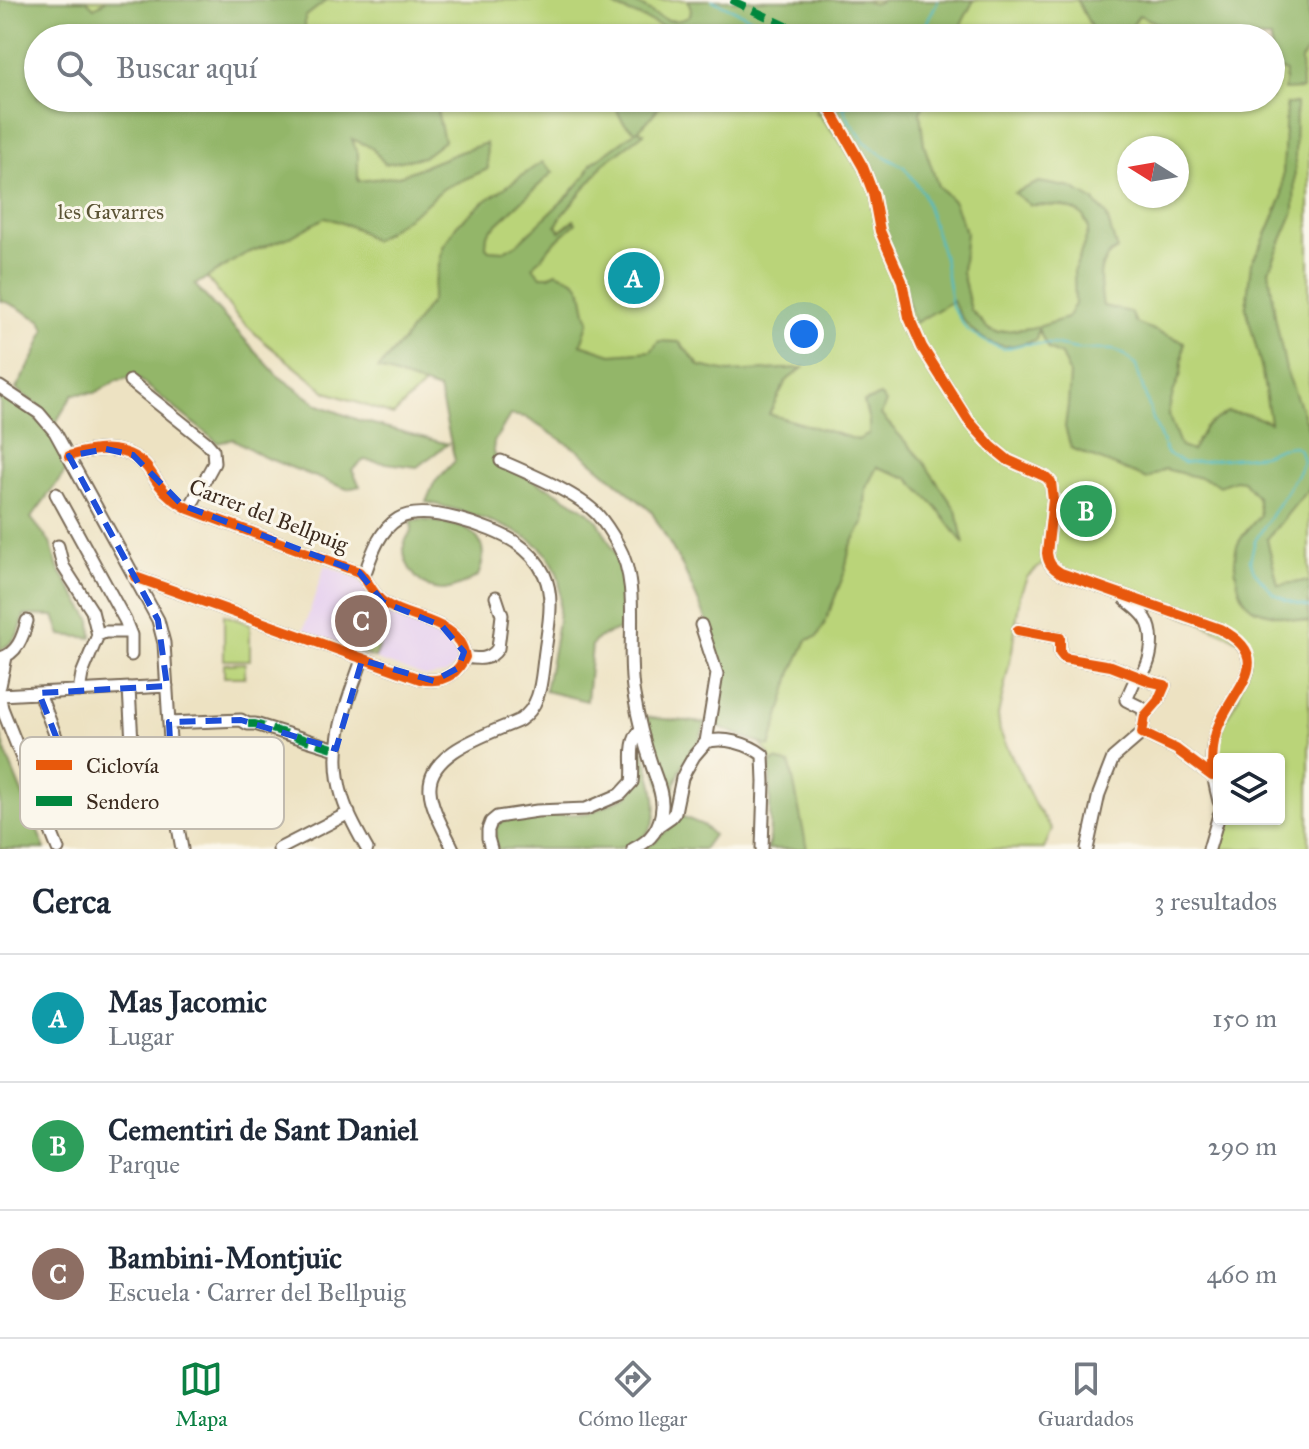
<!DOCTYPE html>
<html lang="es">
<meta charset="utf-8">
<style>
body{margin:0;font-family:"IM FELL Great Primer",serif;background:#f6f6f7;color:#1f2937}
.controls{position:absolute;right:24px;bottom:24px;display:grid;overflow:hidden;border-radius:8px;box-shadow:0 2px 6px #0004}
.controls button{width:72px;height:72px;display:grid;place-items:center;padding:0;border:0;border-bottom:2px solid #e0e1e3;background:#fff;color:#1f2937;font:40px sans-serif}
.compass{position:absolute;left:1117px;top:136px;width:72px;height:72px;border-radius:50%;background:#fff;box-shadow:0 2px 6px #0004;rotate:281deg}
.you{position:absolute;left:804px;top:334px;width:28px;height:28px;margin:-20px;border:6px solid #fff;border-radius:50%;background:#1a73e8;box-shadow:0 0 0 12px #1a73e833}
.badge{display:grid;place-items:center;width:52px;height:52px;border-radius:50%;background:#0b8043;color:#fff;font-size:26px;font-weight:700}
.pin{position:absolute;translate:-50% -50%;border:4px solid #fff;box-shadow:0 2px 8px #0006}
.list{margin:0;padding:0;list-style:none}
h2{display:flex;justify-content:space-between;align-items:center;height:104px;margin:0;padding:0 32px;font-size:34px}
h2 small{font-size:26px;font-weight:400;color:#747a83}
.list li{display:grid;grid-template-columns:52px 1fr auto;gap:24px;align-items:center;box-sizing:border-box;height:128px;padding:0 32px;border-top:2px solid #e0e1e3}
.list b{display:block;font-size:30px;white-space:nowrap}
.list p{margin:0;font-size:26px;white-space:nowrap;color:#747a83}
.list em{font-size:26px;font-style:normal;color:#747a83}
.icon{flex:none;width:44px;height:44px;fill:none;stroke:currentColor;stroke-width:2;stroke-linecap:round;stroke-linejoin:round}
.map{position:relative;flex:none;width:1309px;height:849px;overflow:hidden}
.search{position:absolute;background:#fff;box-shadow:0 2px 6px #0004;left:24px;right:24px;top:24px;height:88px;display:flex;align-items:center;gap:20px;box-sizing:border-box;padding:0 28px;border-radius:44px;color:#747a83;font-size:30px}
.sheet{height:488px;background:#fff}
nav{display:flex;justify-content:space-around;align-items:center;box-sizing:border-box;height:112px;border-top:2px solid #e0e1e3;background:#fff;font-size:22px;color:#747a83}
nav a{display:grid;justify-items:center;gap:4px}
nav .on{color:#0b8043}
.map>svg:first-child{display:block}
.built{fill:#e7d2ef}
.green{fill:#bad479;stroke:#7a7f4c;stroke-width:2;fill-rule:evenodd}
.forest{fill:#93b669;stroke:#677044;stroke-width:2}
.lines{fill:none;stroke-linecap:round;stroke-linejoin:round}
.stream{stroke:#4ebcc6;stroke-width:2}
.minor-casing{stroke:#796a57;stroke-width:15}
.minor{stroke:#fff;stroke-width:11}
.quiet{stroke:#00873e;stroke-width:8;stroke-dasharray:16 8;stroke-linecap:butt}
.cycleway-casing{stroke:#fbf7ec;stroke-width:15}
.cycleway{stroke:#e8590c;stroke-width:10}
.marked{fill:none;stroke:#1d4ed8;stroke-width:6;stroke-dasharray:16 10;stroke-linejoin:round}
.labels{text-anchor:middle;stroke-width:6;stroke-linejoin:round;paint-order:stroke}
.park-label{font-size:22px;fill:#5b5435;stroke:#fbf7ec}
.street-label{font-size:22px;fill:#3b2a1e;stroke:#fbf7ec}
.key{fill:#fbf7ec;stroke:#c1baae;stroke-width:2}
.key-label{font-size:22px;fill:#3b2a1e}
</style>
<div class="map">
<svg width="1309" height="849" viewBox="0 0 1309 849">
<rect width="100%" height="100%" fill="#fbf7ec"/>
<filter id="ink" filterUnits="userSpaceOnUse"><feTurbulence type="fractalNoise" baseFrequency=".0125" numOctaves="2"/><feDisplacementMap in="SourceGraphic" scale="16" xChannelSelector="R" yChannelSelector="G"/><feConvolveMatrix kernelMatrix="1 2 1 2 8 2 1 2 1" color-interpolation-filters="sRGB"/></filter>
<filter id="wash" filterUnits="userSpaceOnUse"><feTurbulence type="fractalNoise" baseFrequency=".006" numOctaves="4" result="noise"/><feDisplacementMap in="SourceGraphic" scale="32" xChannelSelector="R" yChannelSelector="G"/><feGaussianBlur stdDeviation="1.8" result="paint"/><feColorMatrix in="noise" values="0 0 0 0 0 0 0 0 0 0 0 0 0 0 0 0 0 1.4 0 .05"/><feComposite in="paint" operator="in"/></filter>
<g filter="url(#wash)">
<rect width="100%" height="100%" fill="#ede2c2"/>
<path class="built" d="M325,565L358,578L377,606L437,630L447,636L456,646L459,656L454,667L446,674L426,677L302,634Z"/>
<path class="green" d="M0,0H1309V849H1212L1221,819H1279V759H1219V787L1214,741L1239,696L1246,643L1170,609L1044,563L1027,577L1020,595L1012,651L998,716L1000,732L1035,805L1052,829L1044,849H769L772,768L770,756L758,741L726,683L699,590L646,501L583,431L425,384L393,415L327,392L263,341L236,315L201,270L29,120ZM38,38H1271V98H38ZM1129,148H1177V196H1129Z
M224,615L250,624V660H224Z
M371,618L387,624L375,658L359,652Z
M245,663V677H224V664Z"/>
<path class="forest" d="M0,0H86L94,8L107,0H327L305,17V33L307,38H38V98H434L444,141L423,157L385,164L371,147L352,139L358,155V181L399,176L460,152L486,143L488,169L444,188L421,208L373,241L357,229L326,217L292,236L245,254L195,285L277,375L319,405L358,420L448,444L417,467L364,460L352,470L360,486L347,489L264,457L233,439L218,443L135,376L116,381L95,393L73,394L55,424L39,406L16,389L35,355L45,330L41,320C27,315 14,302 0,301Z
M606,0C612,0 621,0 627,0C649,5 663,31 690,16L691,10L688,0H864L873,4L884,0H974L954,38H783L776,36L772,38H691L694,36L693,32L662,26L618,8Z
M1077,0H1309V49L1301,60L1302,89L1284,90L1286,72L1271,65V38H1192L1139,15L1125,38H1097Z
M613,98H667C656,108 651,120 638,130L644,133L603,164L595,176L562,215L556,226L560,231L574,220L576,223L553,244L533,267L541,276H549L557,272C560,274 572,279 575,281C585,288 583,309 589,320L581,344L611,354L651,351L659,341L679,342L700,366L728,372L803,368L786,381L769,414L858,440L869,434V421L864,402L880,396L886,402L881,415L922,460L956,510L964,544L936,507L908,478L877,467L866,488L864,522L850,547L844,574L825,623L817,637L807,640L792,672L770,747L715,726L722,672L707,621L683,567L651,511L579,451L525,417L510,415L494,442L493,451L501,465L551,489L586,510L598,521L618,558L625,584L627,618L618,630L598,638L592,645L587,701L545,691C550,664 564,605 559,580C556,566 547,552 536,544C512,525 456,509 426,502L434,483L455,461L439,390L378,369L403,341L431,301L443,247L457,225L481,204L542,162L553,172L491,230L487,235L486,247L489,250L504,251L517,244L570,194L586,175L591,164L636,131C620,123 619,115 613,98Z
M816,98H928L920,112L924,145L938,186L954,202L966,233L962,272L971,310L988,329L997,332L1038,327L1067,318L1075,304L1074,272L1088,232V226L1083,216L1076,211L1062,206L1030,205L1014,193L1039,182L1072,188L1093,200L1106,214L1117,250C1094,261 1100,285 1103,306L1131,312L1136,323L1184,342L1181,374L1173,393L1168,414L1181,447L1192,451L1205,427L1227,412L1250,415L1270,422L1261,366L1246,308L1251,263L1262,244L1282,197L1286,104H1296L1294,212L1269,270L1275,316L1286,370L1309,430V488L1267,539L1278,585L1305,581L1309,583V622C1295,619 1266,614 1254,609C1237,600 1232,562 1237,546C1241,535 1253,524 1260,515L1257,497L1243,481L1235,480L1219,486L1212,481L1165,469L1147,479L1071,448L1065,427L1068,405L1070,375L1061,355L1048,349L1038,329L1036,340C1026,342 1013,347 1004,346C981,344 960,321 953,301L915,323L884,232L877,196L835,134L816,112Z
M0,394L35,417L53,437L69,467L31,518L50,542L58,568L91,620L92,638L61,635L54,616L24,615C21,633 16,640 1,650L0,655Z
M421,520C456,523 497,529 478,576C467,582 455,589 443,590C422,591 403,567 404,547C404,541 408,536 412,530L411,521Z
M643,717L706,723L699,741L684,762L675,783L671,809H666Z
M0,732L9,761L45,849H0Z
M637,745L643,749C655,790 674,839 614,849H497L495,841V828L502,821L528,817L589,813L628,796L637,784Z
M776,760L790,764L807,849H767L770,843V765Z
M681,816L703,825L713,835L703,849H642L655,841Z"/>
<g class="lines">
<path class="stream" d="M712,0L764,24L805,37
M822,36L825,38
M919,38L938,0
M839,98L850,122L865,142L882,155L904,167L923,193L944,258L952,307L967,330L988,343L1004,349L1024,344H1052L1076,349L1114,350L1126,356L1136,366L1153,419L1167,453L1184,463L1263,455L1280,448L1294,446L1300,450L1303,461L1299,471L1255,541L1250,560L1254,571L1273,593L1286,600L1309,607
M844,107L865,98"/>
</g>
</g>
<g filter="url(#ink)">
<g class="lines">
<defs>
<path id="minor" d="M829,98L830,109L863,167L873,193L880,231L902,281L909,317L922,347L968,420L992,447L1008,460L1046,477L1051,482L1053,500L1047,553C1048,563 1052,568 1061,573L1220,629C1278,660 1233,688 1218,727C1208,755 1212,774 1219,801
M130,381L206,442L213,450L214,463L189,509
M0,387L39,413L55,432L158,620L164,643L174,805L182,849
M69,456C95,448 124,444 145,465C151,471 154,479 160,486C167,496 178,503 189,509L359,572C369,581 372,594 383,602C409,621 459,618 465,657C456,677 440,683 420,679L135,577
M501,461C528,473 577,493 597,514C605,523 612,534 618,545C642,587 625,648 634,695C638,719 644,743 652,766C656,779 663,793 662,807C661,827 651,841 633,849
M56,494L125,620L131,635V655
M58,546L63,566L92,611L98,635L82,674L79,691
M364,576C371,556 379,530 398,519C424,503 491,527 515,542C527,550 538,561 544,574C556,600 547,631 544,659C541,681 541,706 520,720C493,733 427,751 430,790C431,809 445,831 453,849
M1126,600C1132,605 1141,611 1146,619C1156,635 1152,670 1135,680L1126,700L1142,708L1145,716
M1018,630L1060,638V653L1064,658L1111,666L1152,682L1165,685L1158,701L1145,716L1142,733
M98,635L105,632H129
M465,657C478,659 490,661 498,648L502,615L496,597
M0,658C17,654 23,637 27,621
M362,660C345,708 327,748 343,799C348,816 358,833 367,849
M0,686L6,657
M129,688L135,798
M39,693L81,801
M0,695L167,686
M0,699L2,708L58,849
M169,723L241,720L248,724H255L336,749
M1142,733L1176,749L1212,776
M706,742C723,736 749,744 763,755L764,782L762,849
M44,814L81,801L173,796
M658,826L671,817L675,812L682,778L686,770L694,756L706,742L717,674L701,625
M279,849L349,813
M491,849L488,838V830L491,822L497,817L537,811L586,809L621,794L632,782C635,764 627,744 641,729
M1087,849L1099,794L1113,758L1142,733
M1209,849L1219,815"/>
</defs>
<use href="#minor" class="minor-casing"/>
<use href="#minor" class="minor"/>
<path class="quiet" d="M731,0L812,38
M248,724H255L336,749"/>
<defs>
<path id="cycleway" d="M829,98L830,109L863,167L873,193L880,231L902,281L909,317L922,347L968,420L992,447L1008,460L1046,477L1051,482L1053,500L1047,553C1048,563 1052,568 1061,573L1220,629C1278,659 1233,688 1218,727C1212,742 1212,759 1212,776
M69,456C95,448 124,444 145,465C151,471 154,479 160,486C167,496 178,503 189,509L359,572C369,581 372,594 383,602C409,621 459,618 465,657C456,677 440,683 420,679L135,577
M1018,630L1060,638V653L1064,658L1111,666L1152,682L1165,685L1158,701L1145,716L1142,733L1176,749L1212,776"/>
</defs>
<use href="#cycleway" class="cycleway-casing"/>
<use href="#cycleway" class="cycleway"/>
</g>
</g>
<path class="marked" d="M106,449L133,455L182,505L359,572L383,602L442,626L464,652L458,668L434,681L362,660L336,749L241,720L169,722L173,796L81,801L39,693L167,686L158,620L69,456Z"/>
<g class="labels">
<g class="park-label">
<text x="111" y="219">les Gavarres</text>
</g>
<g class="street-label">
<text transform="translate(269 515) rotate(21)" y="8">Carrer del Bellpuig</text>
</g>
</g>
<rect x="20" y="737" width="264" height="92" rx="12" class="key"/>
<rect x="36" y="760" width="36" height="10" fill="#e8590c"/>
<rect x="36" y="796" width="36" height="10" fill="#00873e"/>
<g class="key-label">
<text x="86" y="773">Ciclovía</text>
<text x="86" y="809">Sendero</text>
</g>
</svg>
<div class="controls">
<button><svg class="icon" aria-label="layers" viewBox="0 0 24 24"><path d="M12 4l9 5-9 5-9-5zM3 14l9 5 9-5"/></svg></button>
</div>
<svg class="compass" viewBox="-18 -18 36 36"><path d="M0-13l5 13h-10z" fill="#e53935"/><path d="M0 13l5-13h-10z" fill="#747a83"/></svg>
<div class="you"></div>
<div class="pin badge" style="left:634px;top:278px;background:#0f9aa8">A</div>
<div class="pin badge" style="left:1086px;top:511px;background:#2e9e5b">B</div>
<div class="pin badge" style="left:361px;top:621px;background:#8d6e63">C</div>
<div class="search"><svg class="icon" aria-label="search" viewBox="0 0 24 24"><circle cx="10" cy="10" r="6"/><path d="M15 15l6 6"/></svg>Buscar aquí</div>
</div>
<section class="sheet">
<h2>Cerca<small>3 resultados</small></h2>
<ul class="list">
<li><span class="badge" style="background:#0f9aa8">A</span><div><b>Mas Jacomic</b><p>Lugar</p></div><em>150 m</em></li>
<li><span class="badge" style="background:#2e9e5b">B</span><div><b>Cementiri de Sant Daniel</b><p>Parque</p></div><em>290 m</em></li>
<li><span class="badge" style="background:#8d6e63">C</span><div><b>Bambini-Montjuïc</b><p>Escuela · Carrer del Bellpuig</p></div><em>460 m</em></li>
</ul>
</section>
<nav>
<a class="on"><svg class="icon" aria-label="map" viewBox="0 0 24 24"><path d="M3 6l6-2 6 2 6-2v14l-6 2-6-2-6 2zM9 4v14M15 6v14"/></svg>Mapa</a>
<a><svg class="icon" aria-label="directions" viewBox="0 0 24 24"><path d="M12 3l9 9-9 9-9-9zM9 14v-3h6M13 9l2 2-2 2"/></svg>Cómo llegar</a>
<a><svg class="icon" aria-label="saved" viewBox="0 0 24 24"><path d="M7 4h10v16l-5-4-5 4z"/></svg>Guardados</a>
</nav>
